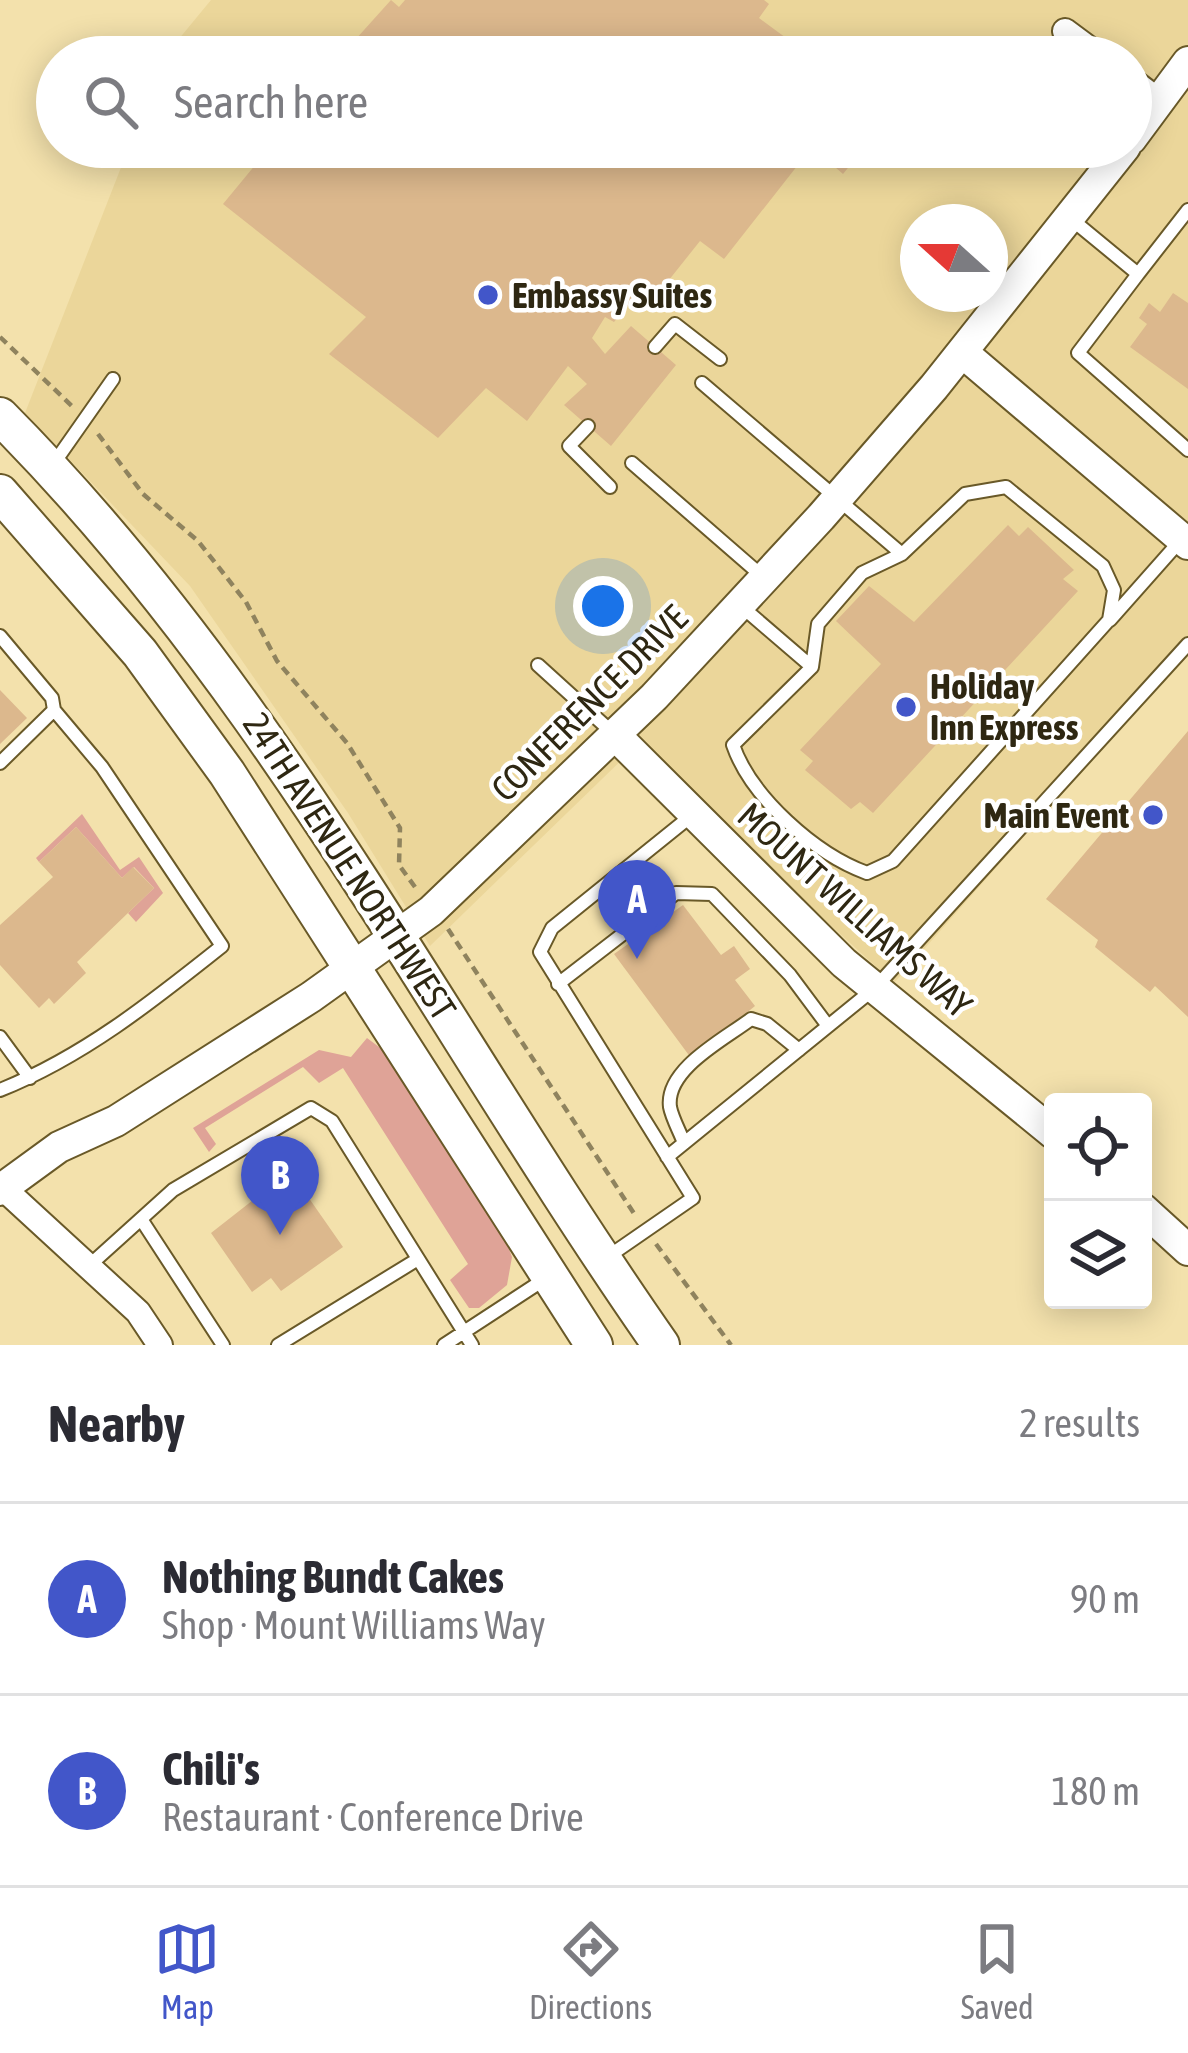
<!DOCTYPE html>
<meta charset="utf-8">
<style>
body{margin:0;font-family:"Asap Condensed",sans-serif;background:#f7f7f7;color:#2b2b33}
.controls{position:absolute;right:36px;bottom:36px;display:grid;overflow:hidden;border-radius:12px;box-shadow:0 6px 30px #0003}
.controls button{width:108px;height:108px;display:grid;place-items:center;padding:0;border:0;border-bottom:3px solid #e1e1e2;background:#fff;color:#2b2b33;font:60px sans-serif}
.compass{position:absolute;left:900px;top:204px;width:108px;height:108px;border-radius:50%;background:#fff;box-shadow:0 6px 30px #0003;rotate:291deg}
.you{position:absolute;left:603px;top:606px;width:42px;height:42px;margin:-30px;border:9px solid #fff;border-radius:50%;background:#1a73e8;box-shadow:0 0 0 18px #1a73e833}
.badge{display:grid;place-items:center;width:78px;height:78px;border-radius:50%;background:#4256c9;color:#fff;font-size:39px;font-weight:700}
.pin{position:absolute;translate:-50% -99px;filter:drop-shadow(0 3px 6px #0008)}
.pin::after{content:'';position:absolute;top:63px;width:42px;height:36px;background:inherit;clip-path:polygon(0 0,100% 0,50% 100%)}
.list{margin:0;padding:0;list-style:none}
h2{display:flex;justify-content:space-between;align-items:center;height:156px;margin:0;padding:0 48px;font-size:51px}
h2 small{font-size:39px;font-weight:400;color:#7c7c81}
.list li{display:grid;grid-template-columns:78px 1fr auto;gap:36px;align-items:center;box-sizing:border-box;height:192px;padding:0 48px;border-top:3px solid #e1e1e2}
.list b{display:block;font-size:45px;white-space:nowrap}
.list p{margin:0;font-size:39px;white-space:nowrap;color:#7c7c81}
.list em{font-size:39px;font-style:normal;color:#7c7c81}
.icon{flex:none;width:66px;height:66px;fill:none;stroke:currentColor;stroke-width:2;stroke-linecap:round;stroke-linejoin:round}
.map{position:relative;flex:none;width:1188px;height:1345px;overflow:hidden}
.search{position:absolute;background:#fff;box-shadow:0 6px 30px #0003;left:36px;right:36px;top:36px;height:132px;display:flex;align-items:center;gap:30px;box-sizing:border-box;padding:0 42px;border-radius:66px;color:#7c7c81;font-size:45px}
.sheet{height:540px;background:#fff}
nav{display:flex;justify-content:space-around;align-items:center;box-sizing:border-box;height:168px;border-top:3px solid #e1e1e2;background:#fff;font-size:33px;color:#7c7c81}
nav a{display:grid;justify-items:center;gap:6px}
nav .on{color:#4256c9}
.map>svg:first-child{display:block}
.built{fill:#ebd69a;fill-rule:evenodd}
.green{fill:#dfa397}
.building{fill:#dcb88d}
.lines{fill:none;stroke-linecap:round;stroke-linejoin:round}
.service-casing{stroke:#695928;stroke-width:16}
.minor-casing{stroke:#695928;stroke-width:28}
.tertiary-casing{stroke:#695928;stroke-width:34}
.secondary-casing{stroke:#695928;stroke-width:40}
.path{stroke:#8f835e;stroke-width:4.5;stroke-dasharray:9 6;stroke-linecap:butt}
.service{stroke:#fff;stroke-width:12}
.minor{stroke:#fff;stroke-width:24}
.tertiary{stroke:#fff;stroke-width:30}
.secondary{stroke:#fff;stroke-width:36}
.poi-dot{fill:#4256c9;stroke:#fff;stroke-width:4.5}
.labels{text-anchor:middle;stroke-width:9;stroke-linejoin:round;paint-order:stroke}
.poi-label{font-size:36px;font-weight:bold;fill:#2e2712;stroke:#fff;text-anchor:start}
.street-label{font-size:36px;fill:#2e2712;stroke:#fff}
</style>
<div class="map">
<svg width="1188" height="1345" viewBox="0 0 1188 1345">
<rect width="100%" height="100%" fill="#f3e1ac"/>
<path class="built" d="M211,0H1188V651L894,983L635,747L430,946L348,813L190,586L25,413L129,147H1131V57H164ZM918,222H990V294H918Z"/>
<path class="green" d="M82,814L120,870L139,857L163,893L136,922L128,913L154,888L134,867L122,878L76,827L39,862L36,858Z
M367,1038L387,1053L506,1241L512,1257L507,1285L479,1308H469L450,1280L468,1264L343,1068L319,1083L303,1067L205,1128L216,1144L209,1152L193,1128L319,1050L351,1057Z"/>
<path class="building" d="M391,0L399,7L405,0H764L769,4L759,18L812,57H374L355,40Z
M270,147H865L843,174L812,147L724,259L700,241L653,300L641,290L614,322L605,317L592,338L605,354L631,326L676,365L611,446L564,405L587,384L568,366L527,421L486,388L438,438L329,354L366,317L223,204Z
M1173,293L1188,303V389L1130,347L1147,324L1139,318L1149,303L1160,312Z
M1008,525L1019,536L1028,527L1074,570L1063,579L1078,591L873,813L860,802L851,809L805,770L813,761L800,750L881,664L836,621L869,586L914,622Z
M0,690L27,718L0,744Z
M1188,731V1017L1155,986L1150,992L1095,947L1098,940L1046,899Z
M76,827L122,878L133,867L154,888L77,962L86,973L54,1004L49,998L39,1008L0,965V925L53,877L39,862Z
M683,905L721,955L734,946L750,969L735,980L755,1006L691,1058L614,954Z
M290,1171L343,1247L281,1291L271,1278L252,1292L211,1233Z"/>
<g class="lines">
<defs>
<path id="service" d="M1070,218L1138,274L1078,353L1188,450
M1138,274L1188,210
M655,347L675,324L720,359
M702,383L902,554
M588,426L569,446L610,487
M632,463L762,576
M52,466L113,379
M741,606L812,667L733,745C751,797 815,854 867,873L893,861L1109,620L1114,590L1103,566L1006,487L965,494L902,554L862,573L818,624L812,667
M1110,620L1180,541
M0,636L52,698L54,710L0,763
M538,665L614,734
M558,984L676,893L712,894L790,975L828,1026
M0,1037L30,1078
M0,1090C83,1057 153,1001 222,946L102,767L54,710
M684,1143C680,1132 672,1118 670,1107C665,1069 725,1039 751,1019L767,1024L799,1050
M667,1157L875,988L1188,644
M141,1219L223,1345
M609,1256L693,1198L540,952L552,928L691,816
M91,1264L173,1190L311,1108L332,1121L472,1345
M278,1345L418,1259
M444,1345L548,1277"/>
<path id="minor" d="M1065,31L1100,57
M1131,80L1160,102
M3,1188L138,1312L160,1345"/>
<path id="tertiary" d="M1131,139L1188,62
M962,352L1188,544
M615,735L844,963L1053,1133
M0,1190L59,1147L116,1121L311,997L431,911L654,697L821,517L934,387L1125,147
M1143,1209L1188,1250"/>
<path id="secondary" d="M0,416C274,691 441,1030 661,1345
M0,493L140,653L227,773L594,1345"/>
</defs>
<use href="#service" class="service-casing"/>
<use href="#minor" class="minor-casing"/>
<use href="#tertiary" class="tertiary-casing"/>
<use href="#secondary" class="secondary-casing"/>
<path class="path" d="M0,337L74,408
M98,434L143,494L198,541L246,602L277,661L347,743L400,828L399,865L415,887
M448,929L635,1215
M656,1244L731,1345"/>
<use href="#service" class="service"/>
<use href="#minor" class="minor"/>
<use href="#tertiary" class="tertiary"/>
<use href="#secondary" class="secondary"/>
</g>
<g class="poi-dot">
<circle cx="488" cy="295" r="12"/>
<circle cx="906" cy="707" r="12"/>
<circle cx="1153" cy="815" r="12"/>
</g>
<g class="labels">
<g class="poi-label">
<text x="512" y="308">Embassy Suites</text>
<text x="930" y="699">Holiday<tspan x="930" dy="41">Inn Express</tspan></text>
<text x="1129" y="828" text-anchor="end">Main Event</text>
</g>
<g class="street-label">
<text transform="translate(589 703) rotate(-45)" y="13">CONFERENCE DRIVE</text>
<text transform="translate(350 866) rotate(57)" y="13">24TH AVENUE NORTHWEST</text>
<text transform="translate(855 910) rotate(42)" y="13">MOUNT WILLIAMS WAY</text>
</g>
</g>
</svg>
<div class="controls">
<button><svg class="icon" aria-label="locate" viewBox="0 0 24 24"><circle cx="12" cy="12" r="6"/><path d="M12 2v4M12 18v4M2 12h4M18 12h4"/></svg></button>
<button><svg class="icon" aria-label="layers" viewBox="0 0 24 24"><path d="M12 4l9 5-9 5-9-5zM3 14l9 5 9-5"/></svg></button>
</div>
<svg class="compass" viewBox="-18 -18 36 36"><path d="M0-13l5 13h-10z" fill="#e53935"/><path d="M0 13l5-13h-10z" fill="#7c7c81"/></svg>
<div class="you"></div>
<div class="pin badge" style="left:637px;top:959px">A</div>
<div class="pin badge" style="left:280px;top:1235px">B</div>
<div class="search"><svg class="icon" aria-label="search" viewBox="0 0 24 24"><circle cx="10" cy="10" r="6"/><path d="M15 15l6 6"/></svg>Search here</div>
</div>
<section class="sheet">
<h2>Nearby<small>2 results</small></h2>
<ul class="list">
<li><span class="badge">A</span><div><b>Nothing Bundt Cakes</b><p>Shop · Mount Williams Way</p></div><em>90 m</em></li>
<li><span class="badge">B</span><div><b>Chili's</b><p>Restaurant · Conference Drive</p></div><em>180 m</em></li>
</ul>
</section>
<nav>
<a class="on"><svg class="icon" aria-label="map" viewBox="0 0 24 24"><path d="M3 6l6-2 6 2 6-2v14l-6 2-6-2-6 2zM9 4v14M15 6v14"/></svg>Map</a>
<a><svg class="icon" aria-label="directions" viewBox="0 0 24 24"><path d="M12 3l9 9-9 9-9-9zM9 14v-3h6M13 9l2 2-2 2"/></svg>Directions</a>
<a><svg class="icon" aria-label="saved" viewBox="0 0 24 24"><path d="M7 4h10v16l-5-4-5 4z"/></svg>Saved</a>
</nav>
